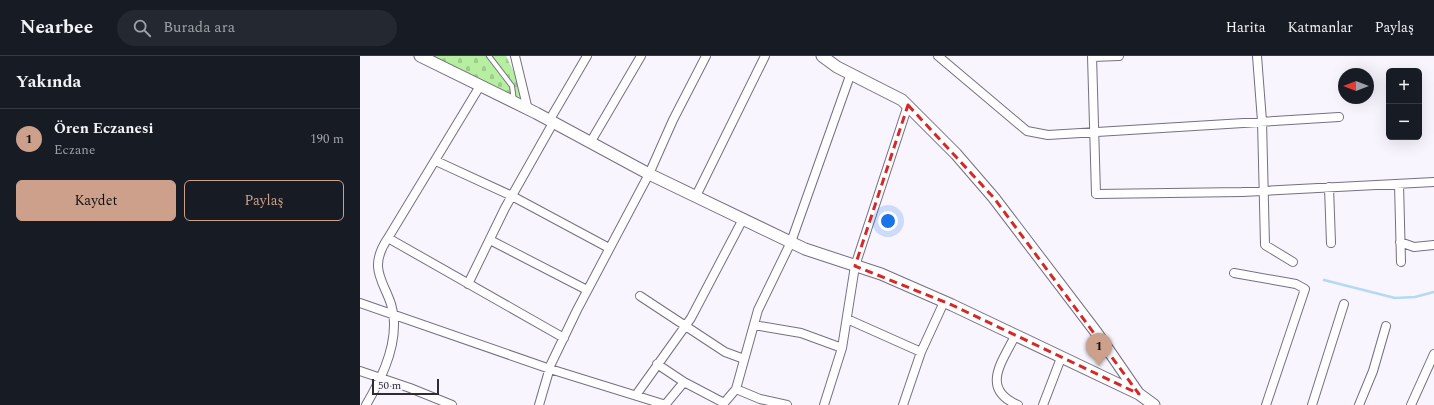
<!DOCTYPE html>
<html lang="tr">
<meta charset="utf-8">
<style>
body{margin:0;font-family:Spectral,serif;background:#242831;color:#f1f3f6}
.controls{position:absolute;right:12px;top:12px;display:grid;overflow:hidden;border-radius:6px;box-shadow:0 4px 16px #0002}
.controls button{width:36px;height:36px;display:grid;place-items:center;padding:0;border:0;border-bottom:1px solid #363941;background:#171b24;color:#f1f3f6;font:20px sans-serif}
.compass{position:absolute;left:978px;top:12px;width:36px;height:36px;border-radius:50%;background:#171b24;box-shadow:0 4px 16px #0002;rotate:270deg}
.scale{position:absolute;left:12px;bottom:10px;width:67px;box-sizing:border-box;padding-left:4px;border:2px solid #2f2c34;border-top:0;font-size:11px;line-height:14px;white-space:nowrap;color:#2f2c34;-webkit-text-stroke:3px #f8f5fe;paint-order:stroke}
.you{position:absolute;left:528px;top:165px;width:14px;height:14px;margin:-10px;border:3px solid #fff;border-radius:50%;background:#1a73e8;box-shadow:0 0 0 6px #1a73e833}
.badge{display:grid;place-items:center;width:26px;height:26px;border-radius:50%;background:#cca08b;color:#111;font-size:13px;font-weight:700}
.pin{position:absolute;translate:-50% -33px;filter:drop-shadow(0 1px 2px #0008)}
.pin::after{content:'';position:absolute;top:21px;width:14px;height:12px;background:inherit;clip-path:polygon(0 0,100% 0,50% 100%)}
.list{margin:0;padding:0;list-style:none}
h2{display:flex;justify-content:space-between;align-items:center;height:52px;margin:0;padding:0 16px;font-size:17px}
h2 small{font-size:13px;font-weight:400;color:#9ea1a6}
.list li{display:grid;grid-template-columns:26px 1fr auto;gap:12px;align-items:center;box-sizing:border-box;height:60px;padding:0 16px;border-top:1px solid #363941}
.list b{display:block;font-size:15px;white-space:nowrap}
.list p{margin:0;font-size:13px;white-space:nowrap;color:#9ea1a6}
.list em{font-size:13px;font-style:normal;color:#9ea1a6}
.actions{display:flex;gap:8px;padding:12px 16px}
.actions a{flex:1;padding:9px 0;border:1px solid #cca08b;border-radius:6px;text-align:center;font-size:14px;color:#cca08b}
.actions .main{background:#cca08b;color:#111}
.icon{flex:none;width:22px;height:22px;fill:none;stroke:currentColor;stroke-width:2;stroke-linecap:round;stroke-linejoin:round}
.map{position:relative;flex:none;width:1074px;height:349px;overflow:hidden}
header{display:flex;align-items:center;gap:24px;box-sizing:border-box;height:56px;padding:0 20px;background:#171b24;border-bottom:1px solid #363941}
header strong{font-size:19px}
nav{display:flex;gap:22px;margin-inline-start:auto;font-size:14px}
.search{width:280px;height:36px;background:#242831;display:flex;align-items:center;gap:10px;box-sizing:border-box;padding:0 14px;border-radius:22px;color:#9ea1a6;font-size:15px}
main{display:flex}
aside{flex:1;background:#171b24}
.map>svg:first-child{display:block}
.cemetery{fill:url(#cemetery-stones)}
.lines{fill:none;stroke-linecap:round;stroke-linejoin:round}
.stream{stroke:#b5d9f1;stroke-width:2.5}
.service-casing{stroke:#766f81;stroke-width:6}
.minor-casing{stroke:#766f81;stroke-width:10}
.tertiary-casing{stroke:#766f81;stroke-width:13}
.service{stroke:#fff;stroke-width:4}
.minor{stroke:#fff;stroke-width:8}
.tertiary{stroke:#fff;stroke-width:11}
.marked{fill:none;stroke:#d62828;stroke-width:3;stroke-dasharray:8 5;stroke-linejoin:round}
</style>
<header>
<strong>Nearbee</strong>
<div class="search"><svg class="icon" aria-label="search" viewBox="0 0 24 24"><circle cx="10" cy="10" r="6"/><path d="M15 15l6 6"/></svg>Burada ara</div>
<nav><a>Harita</a><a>Katmanlar</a><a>Paylaş</a></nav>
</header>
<main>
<aside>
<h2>Yakında<small></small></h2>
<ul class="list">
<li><span class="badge">1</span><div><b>Ören Eczanesi</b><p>Eczane</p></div><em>190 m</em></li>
</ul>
<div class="actions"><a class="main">Kaydet</a><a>Paylaş</a></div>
</aside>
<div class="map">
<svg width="1074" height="349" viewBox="0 0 1074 349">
<defs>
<pattern id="cemetery-stones" width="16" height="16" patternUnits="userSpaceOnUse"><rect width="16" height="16" fill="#b6efa0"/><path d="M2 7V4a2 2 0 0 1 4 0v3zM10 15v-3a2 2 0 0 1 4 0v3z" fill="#9dcd8a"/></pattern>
</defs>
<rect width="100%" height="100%" fill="#f8f5fe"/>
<path class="cemetery" d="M69,0H146L158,24L161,46Z"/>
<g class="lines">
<path class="stream" d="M964,224L1035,242L1055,241L1074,236"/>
<defs>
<path id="service" d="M129,0L152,30L154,45"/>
<path id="minor" d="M155,0L168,54
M578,0L667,75L688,79L979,61
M732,0L736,138L882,136L1074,126
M897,0L902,65L905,189L933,206
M732,1L759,0
M120,30L28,182L204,282
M189,65L227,0
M230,87L281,0
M76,105L152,140L249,192
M1039,128L1041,206
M969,131L971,187
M336,140L405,0
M130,184L227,234
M1040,186L1054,191L1074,189
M874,217L936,228L945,233L906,349
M108,228L145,152L193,67
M280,240L365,296L384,303
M0,247L190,313L306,349
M487,263L561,296
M394,269L441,277L482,292
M655,280C642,306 620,333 658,349
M297,308L324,326L364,347L376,333L398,254L431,186L491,17
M0,315L50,332L92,349
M376,333L400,343L427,349
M276,339L331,262L383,163
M6,349C20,325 34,297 34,269C35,231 2,220 28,182
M179,349L191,308L217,254L289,118L313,64L346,0
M305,349L324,326
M464,349L482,292L495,210L548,49
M543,349L561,296L584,246
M683,349L701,302
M952,349L984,248
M999,349L1013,315L1026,270
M1051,349L1074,298"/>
<path id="tertiary" d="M60,0L176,57L289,118L445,193L521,218L592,249L779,338L794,349
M462,0L477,11L542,44L596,98L634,142L736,276L778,337"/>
</defs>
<use href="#service" class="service-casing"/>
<use href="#minor" class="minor-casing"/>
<use href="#tertiary" class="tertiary-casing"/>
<use href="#service" class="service"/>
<use href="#minor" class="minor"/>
<use href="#tertiary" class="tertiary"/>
</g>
<path class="marked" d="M548,49L634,142L779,338L592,249L495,210Z"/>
</svg>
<div class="controls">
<button>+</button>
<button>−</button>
</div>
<svg class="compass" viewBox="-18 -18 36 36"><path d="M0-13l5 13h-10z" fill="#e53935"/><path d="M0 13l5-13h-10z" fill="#9ea1a6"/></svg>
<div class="scale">50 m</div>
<div class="you"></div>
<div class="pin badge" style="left:739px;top:310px">1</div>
</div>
</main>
